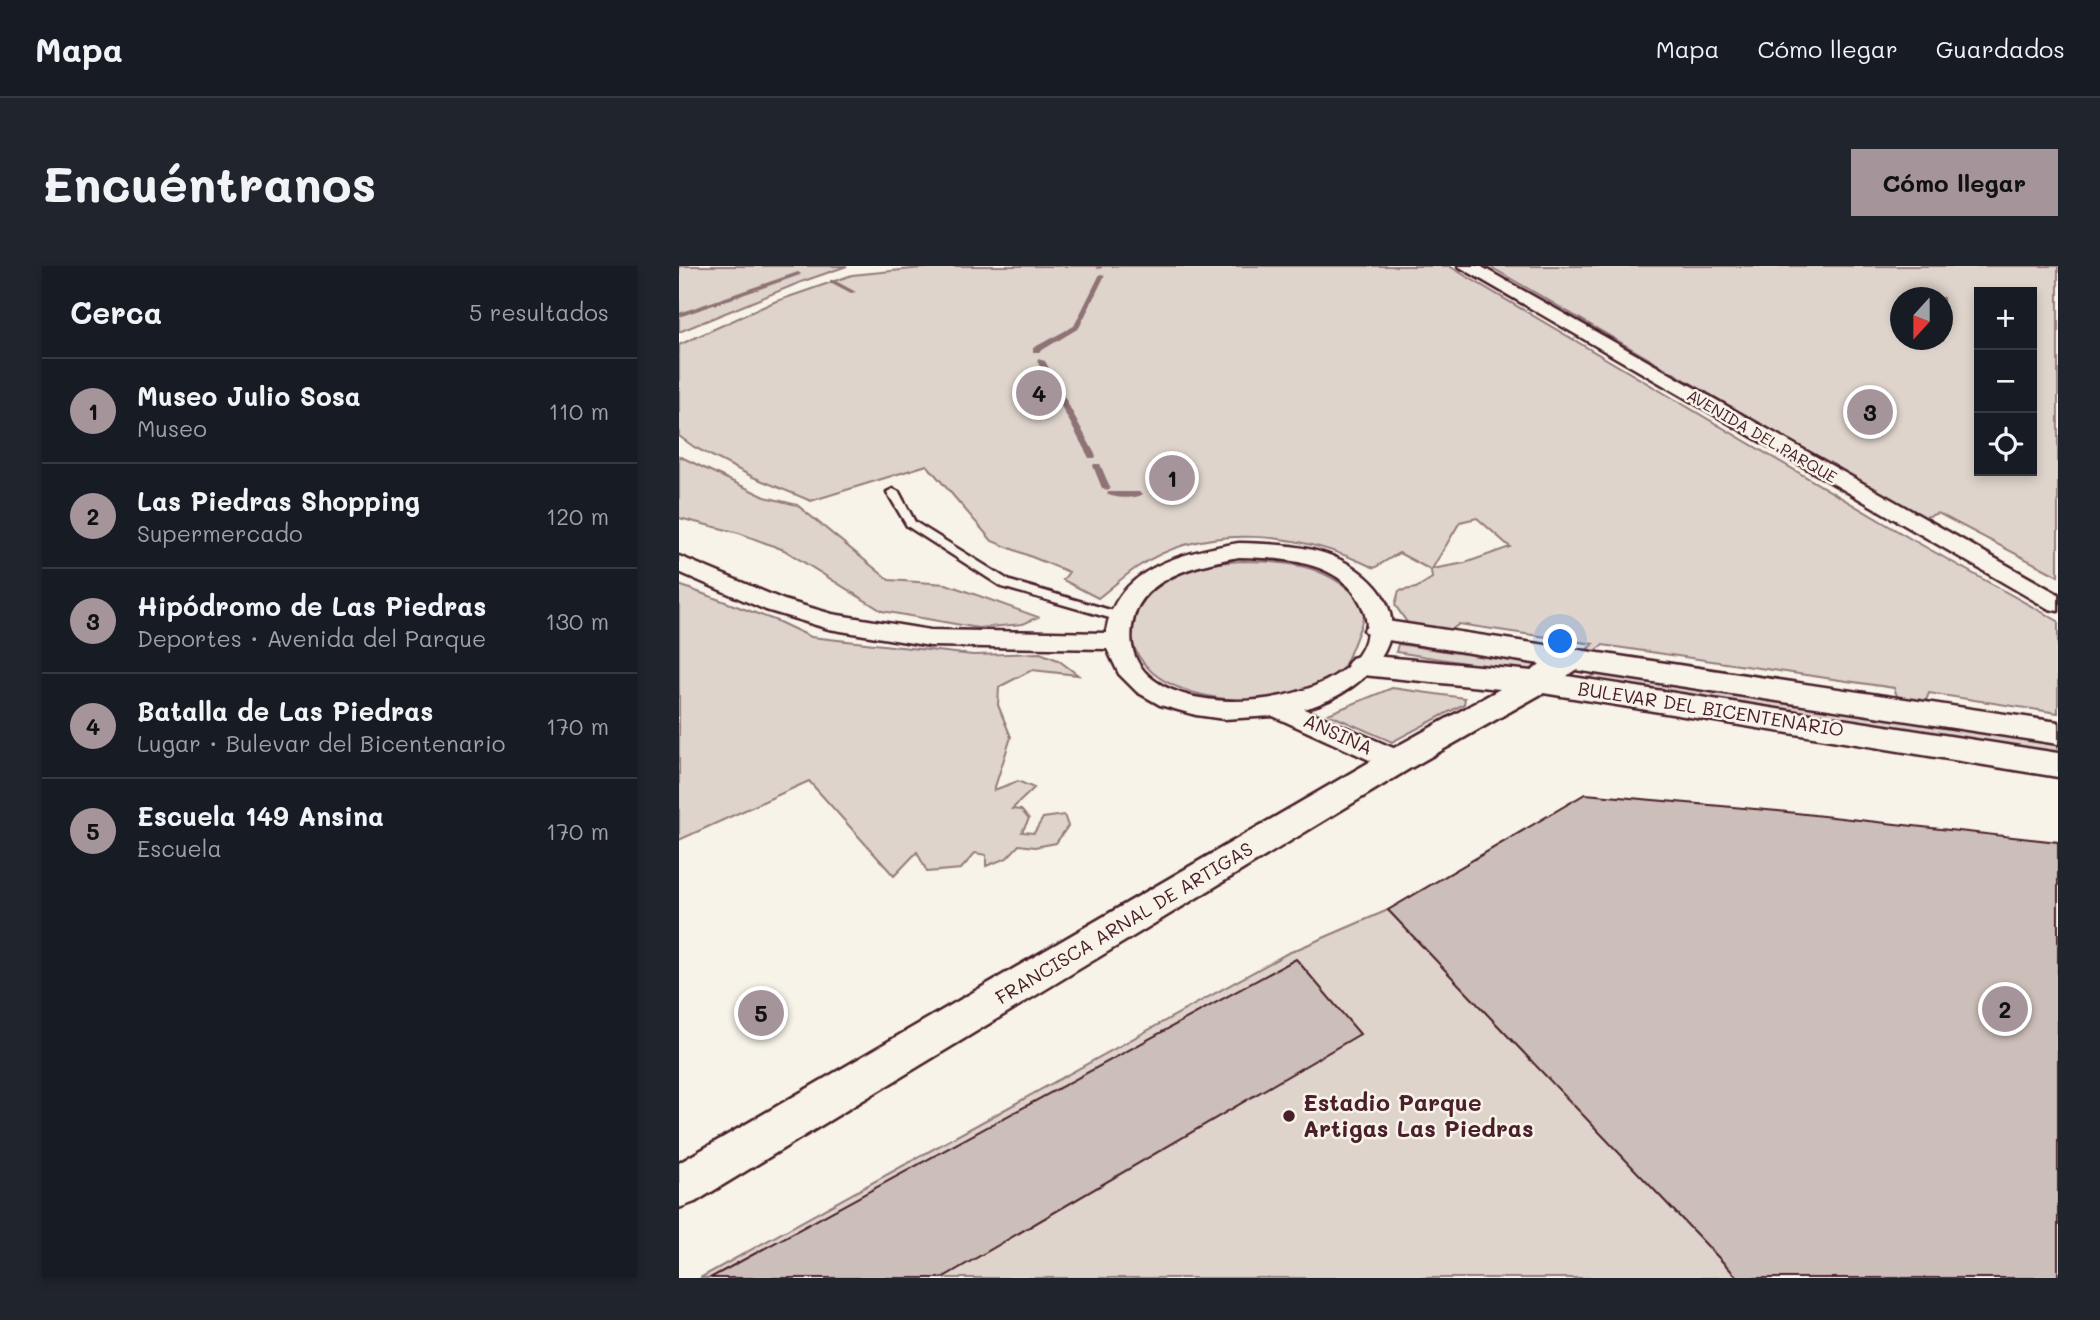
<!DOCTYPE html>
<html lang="es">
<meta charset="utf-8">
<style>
body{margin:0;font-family:Mali,sans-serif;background:#20242c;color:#f1f3f6}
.controls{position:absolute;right:21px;top:21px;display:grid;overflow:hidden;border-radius:0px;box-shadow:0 4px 10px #0003}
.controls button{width:63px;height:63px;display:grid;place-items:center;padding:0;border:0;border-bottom:2px solid #363941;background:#171b24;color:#f1f3f6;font:35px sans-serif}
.compass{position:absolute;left:1211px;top:21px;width:63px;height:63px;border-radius:50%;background:#171b24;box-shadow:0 4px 10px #0003;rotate:201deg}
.you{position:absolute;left:882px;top:376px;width:24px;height:24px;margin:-18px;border:5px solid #fff;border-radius:50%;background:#1a73e8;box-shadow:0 0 0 10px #1a73e833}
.badge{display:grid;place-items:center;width:46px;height:46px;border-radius:50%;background:#a6949b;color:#111;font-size:23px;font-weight:700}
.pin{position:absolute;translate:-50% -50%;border:4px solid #fff;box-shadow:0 2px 7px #0006}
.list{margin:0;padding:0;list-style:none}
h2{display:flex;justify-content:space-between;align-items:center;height:91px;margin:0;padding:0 28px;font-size:30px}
h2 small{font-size:23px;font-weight:400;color:#9ea1a6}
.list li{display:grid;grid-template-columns:46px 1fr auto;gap:21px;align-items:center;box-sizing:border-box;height:105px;padding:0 28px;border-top:2px solid #363941}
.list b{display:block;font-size:26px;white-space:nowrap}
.list p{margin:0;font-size:23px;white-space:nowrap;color:#9ea1a6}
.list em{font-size:23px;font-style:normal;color:#9ea1a6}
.icon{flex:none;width:38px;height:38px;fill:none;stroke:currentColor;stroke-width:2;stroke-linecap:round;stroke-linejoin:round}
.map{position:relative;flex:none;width:1379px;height:1012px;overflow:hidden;border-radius:0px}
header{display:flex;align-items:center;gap:42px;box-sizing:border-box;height:98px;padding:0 35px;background:#171b24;border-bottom:2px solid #363941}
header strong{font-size:33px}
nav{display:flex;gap:38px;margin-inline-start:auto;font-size:24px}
.intro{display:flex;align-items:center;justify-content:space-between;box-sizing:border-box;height:168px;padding:0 42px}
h1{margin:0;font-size:49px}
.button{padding:18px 32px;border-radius:0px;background:#a6949b;color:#111;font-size:24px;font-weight:700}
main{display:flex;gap:42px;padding:0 42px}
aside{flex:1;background:#171b24;border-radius:0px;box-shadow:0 4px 10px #0003}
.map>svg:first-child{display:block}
.green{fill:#ded4cc;stroke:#947a7c;stroke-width:2;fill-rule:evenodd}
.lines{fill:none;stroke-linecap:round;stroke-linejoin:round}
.stream{fill:#8e7275;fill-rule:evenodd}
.building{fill:#ccbfb9;stroke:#4a1f2b;stroke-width:2}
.service-casing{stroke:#4a1f2b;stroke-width:5}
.minor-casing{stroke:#4a1f2b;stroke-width:5}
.tertiary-casing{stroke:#4a1f2b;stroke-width:5}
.service{fill:#f7f3e8;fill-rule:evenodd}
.minor{fill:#f7f3e8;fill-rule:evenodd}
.tertiary{fill:#f7f3e8;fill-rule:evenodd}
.poi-dot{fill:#4a1f2b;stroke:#f7f3e8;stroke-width:2.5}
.labels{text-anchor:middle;stroke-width:5;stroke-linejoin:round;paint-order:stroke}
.far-street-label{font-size:16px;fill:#4a1f2b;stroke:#f7f3e8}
.street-label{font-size:19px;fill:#4a1f2b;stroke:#f7f3e8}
.near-poi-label{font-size:23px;font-weight:bold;fill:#4a1f2b;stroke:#f7f3e8;text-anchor:start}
</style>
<header>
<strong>Mapa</strong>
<nav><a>Mapa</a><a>Cómo llegar</a><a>Guardados</a></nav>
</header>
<div class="intro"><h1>Encuéntranos</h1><a class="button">Cómo llegar</a></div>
<main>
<aside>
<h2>Cerca<small>5 resultados</small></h2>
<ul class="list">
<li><span class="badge">1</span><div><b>Museo Julio Sosa</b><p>Museo</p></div><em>110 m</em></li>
<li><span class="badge">2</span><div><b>Las Piedras Shopping</b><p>Supermercado</p></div><em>120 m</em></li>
<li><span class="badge">3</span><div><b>Hipódromo de Las Piedras</b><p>Deportes · Avenida del Parque</p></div><em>130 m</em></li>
<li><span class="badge">4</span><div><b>Batalla de Las Piedras</b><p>Lugar · Bulevar del Bicentenario</p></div><em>170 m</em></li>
<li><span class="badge">5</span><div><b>Escuela 149 Ansina</b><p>Escuela</p></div><em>170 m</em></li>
</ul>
</aside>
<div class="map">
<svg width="1379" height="1012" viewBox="0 0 1379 1012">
<rect width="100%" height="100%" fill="#f7f3e8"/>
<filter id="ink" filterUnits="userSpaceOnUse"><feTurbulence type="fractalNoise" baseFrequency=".0143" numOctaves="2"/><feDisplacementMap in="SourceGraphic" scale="14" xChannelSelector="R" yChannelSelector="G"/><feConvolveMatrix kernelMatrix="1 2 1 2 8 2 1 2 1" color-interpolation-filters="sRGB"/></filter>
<g filter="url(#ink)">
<path class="green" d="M0,0H168L122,16L0,66Z
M263,0H770L1232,273L1379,355V447L1250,427L1244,442L1221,438L1215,422L924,379L911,389L903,388L914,378L780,358L767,368L732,362L716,339L720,325L737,322L753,312L752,304L720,287L695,302C624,267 527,254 457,302C444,311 432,322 419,332L384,314L390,306L313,275L248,199L132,235L74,211L15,181L0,170V79L95,36L173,9ZM798,252L831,281L786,297L753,303L781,256Z
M810,0H1379V310L1259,247L1244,252ZM1300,26H1353V205H1300ZM1222,32H1264V74H1222Z
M0,190L86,231L118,239L210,314L267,318L359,351L344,358L299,362L203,345L105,284L60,267L0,252Z
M564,295C620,295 648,301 689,339C684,353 668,400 660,408C657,411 650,413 646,416C638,420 630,425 622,428C583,442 504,434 473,406C425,362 469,316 517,301C532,297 548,296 564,295Z
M0,319L98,355L132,371L294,389L361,387L379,394L399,409L353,404L320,421L319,439L332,471L315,524L339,515L355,522L333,543L342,544L350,553L343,566L355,567L364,552L385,549L389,560L377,577L356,581L340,579L328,592L307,600V589L296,587L282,603L248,606L238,586L215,610L130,515L0,574Z
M719,378L859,399L850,407L717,386Z
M919,406L1379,474V490L902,417Z
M713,422L786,432L785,438L713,476L649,448Z
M709,644L1059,1012H21L607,688Z"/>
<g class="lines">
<path class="stream" d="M417,0H423V2L418,3Z
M119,6L122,8L121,9L0,51V47Z
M421,8L426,9L400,62L360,86H354V82L395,60Z
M151,14H155L177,26L172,27L151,16Z
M359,93L366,95L417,190L416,192H410L409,190L358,95Z
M415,198H421L422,200L431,222L430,224H427L423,222L414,200Z
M429,226H460L464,228C456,233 436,233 428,228Z"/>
</g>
<path class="building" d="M906,528L1099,545L1379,576V1012H1059L709,644Z
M617,693L681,768L263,1012H31Z"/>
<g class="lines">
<defs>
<path id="service" d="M214,223L220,226L236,256L331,315L445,348L447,351L441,355L323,321L228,260L208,226Z"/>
<path id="minor" d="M779,0H801L1379,328V345L1370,343Z
M560,277C598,278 641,279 674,301C754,355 695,424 625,443L728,488L732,495L728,502L718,505L708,502L594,450L545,453L517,449L481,439L458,426L440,408L428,383L251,380L150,363L87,344L0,306V290L105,334L153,348L251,364L427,367C435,302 506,286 560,277ZM560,291C602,292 661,294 682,338C735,447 420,481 455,351C467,309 523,298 560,291Z"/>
<path id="tertiary" d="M701,354L1379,456V478L896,404L888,410L1379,487V511L864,427L730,503L16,936L0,942V897L706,487L821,423L684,409L673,406L668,399L673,392L684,389L853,405L861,398L690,371L685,364L690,357Z"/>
</defs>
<use href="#service" class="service-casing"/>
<use href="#minor" class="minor-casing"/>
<use href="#tertiary" class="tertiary-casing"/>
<use href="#service" class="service"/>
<use href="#minor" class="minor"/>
<use href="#tertiary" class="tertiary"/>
</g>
</g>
<circle class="poi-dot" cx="610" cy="850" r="7"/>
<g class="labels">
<g class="far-street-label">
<text transform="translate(1083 170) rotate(30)" y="6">AVENIDA DEL PARQUE</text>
</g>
<g class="street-label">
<text transform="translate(1032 443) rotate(9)" y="7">BULEVAR DEL BICENTENARIO</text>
<text transform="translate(659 468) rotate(24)" y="7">ANSINA</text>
<text transform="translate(445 657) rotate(-31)" y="7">FRANCISCA ARNAL DE ARTIGAS</text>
</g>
<g class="near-poi-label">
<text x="624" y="845">Estadio Parque<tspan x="624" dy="26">Artigas Las Piedras</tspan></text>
</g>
</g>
</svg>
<div class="controls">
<button>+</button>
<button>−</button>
<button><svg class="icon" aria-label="locate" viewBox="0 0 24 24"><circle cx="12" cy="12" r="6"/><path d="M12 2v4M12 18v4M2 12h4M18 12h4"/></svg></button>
</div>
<svg class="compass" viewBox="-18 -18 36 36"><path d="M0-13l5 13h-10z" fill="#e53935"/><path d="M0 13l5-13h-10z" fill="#9ea1a6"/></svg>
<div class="you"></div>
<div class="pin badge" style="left:493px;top:212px">1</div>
<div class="pin badge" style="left:1326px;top:743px">2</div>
<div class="pin badge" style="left:1191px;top:146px">3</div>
<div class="pin badge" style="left:360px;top:127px">4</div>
<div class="pin badge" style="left:82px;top:747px">5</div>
</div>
</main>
